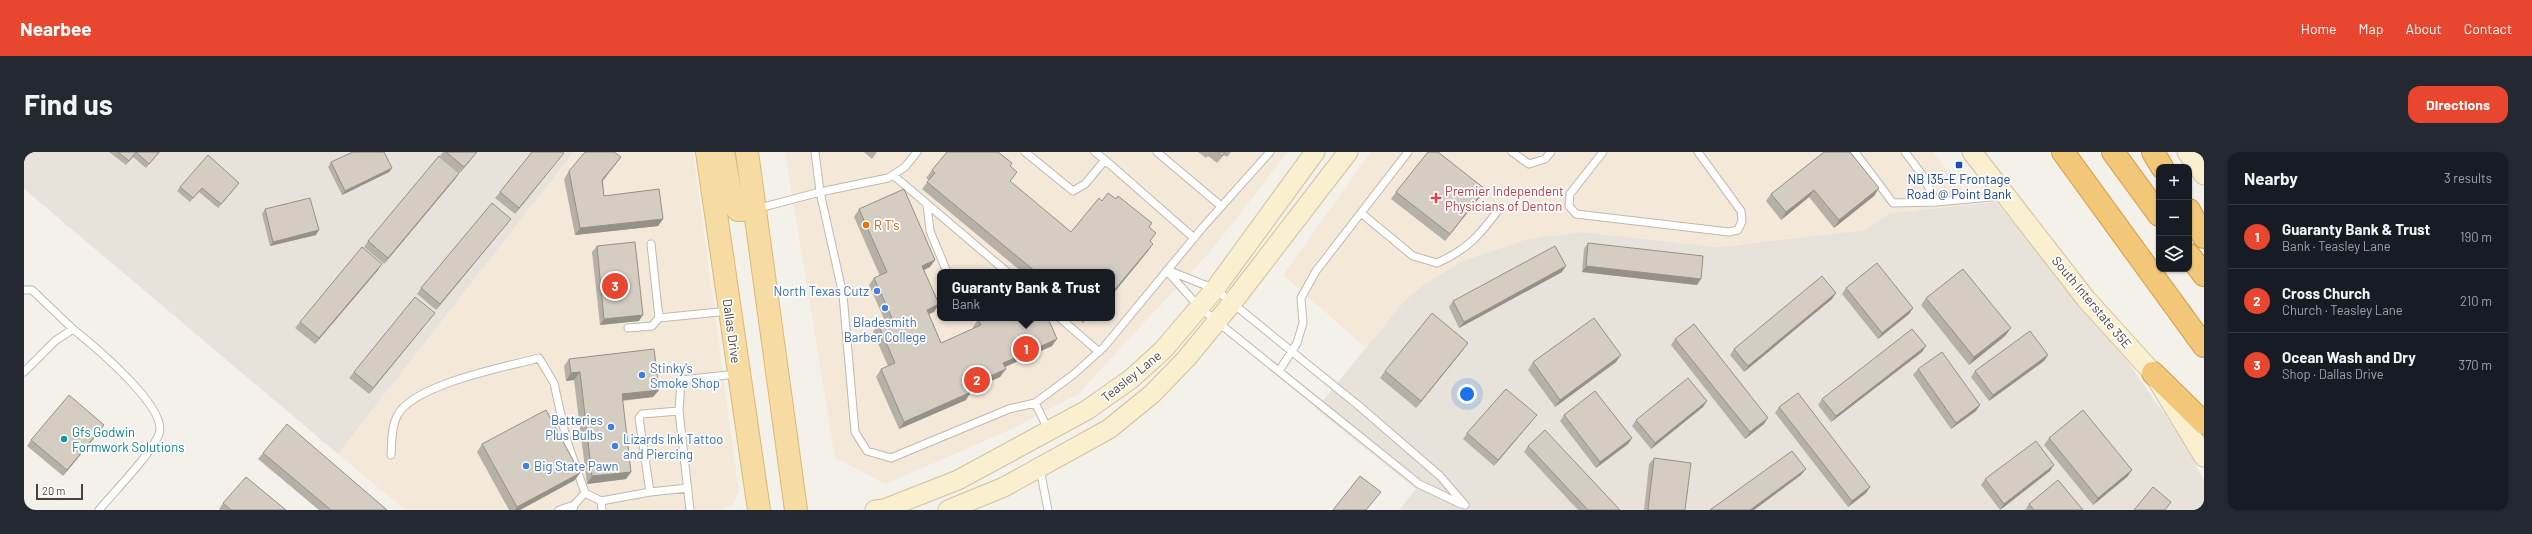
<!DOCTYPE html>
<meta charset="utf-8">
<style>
body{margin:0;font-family:Barlow,sans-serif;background:#242831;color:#f1f3f6}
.controls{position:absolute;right:12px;top:12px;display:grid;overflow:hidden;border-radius:8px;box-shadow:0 1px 3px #0004}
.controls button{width:36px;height:36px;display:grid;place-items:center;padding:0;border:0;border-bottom:1px solid #363941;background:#171b24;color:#f1f3f6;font:20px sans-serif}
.scale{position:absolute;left:12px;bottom:10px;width:47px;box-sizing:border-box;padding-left:4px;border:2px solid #48423a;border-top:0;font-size:11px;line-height:14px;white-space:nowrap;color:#48423a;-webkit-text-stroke:3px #fff;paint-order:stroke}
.you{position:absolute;left:1443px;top:242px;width:14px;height:14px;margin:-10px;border:3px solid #fff;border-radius:50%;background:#1a73e8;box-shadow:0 0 0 6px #1a73e833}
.badge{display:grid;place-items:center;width:26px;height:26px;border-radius:50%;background:#e8462e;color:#fff;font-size:13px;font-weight:700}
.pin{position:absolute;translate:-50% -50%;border:2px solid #fff;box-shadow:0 1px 4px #0006}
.popup{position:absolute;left:913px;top:117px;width:178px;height:52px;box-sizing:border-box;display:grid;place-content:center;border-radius:8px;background:#171b24;filter:drop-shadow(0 1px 3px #0005);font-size:13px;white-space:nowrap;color:#9ea1a6}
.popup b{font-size:15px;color:#f1f3f6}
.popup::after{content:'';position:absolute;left:50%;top:100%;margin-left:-8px;border:8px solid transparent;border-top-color:#171b24}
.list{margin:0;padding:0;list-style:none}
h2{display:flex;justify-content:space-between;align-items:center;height:52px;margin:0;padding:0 16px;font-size:17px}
h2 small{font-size:13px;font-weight:400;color:#9ea1a6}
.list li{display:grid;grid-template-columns:26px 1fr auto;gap:12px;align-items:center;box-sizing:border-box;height:64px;padding:0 16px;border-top:1px solid #363941}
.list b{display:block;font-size:15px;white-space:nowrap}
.list p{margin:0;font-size:13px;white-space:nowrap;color:#9ea1a6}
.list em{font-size:13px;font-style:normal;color:#9ea1a6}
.icon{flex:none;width:22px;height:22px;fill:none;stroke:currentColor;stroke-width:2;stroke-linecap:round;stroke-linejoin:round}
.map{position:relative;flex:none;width:2180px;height:358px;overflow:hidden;border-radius:12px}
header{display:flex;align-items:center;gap:24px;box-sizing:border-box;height:56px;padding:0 20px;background:#e8462e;color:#fff}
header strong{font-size:19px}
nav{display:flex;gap:22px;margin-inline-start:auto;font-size:14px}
.intro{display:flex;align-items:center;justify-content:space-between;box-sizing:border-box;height:96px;padding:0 24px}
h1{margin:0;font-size:28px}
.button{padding:10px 18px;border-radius:12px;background:#e8462e;color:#fff;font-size:14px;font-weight:700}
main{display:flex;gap:24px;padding:0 24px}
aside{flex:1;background:#171b24;border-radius:12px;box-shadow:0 1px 3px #0004}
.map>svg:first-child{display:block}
.residential{fill:#e8e3da}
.commercial{fill:#f4e8d9;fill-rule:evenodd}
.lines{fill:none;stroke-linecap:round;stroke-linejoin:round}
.lane-casing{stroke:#bfb9ae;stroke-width:9}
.secondary-casing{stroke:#d0c29f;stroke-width:21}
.primary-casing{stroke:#dbb973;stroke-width:24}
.highway-casing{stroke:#d19c48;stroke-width:24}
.lane{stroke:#fff;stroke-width:7}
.secondary{stroke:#faefcf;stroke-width:19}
.primary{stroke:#f6dca2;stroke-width:22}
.highway{stroke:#f2c778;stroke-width:22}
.wall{fill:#b7b0a7}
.shaded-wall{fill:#959088}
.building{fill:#d5cdc2;stroke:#959088}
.transit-dot{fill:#1a4fb4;stroke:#fff;stroke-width:1.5}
.health-dot{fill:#e0444e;stroke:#fff;stroke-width:1.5}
.food-dot{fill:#e8710a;stroke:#fff;stroke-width:1.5}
.shop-dot{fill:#3f7fe0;stroke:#fff;stroke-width:1.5}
.culture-dot{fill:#0f9aa8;stroke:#fff;stroke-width:1.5}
.labels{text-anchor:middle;stroke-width:3.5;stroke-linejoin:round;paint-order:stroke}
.transit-label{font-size:13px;fill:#164399;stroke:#fff}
.health-label{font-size:13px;fill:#be3a42;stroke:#fff;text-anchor:start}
.food-label{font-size:13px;fill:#c56008;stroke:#fff;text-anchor:start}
.shop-label{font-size:13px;fill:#366cbe;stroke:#fff;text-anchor:start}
.street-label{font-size:13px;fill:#48423a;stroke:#fff}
.culture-label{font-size:13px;fill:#0d838f;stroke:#fff;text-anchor:start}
</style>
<header>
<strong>Nearbee</strong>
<nav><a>Home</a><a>Map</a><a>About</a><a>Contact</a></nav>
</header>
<div class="intro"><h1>Find us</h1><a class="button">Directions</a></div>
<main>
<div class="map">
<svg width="2180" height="358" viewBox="0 0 2180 358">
<rect width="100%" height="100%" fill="#f4f1eb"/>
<path class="residential" d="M0,0H550L314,302L0,37Z
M1972,50L2102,207L2161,292L2180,328V358H1375L1392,337L1292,257L1381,148L1399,133L1438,109L1503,87L1557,80L1695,95L1840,78L1866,61Z"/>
<path class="commercial" d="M550,0H669L715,340L708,354L696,358H381L314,302Z
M761,0H1264L1185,101L1054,242L992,275L862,332L811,306ZM916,120H1088V166H916Z
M1347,0H1909L1951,52L1866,61L1840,78L1695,95L1557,80L1503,87L1438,109L1399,133L1381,148L1342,196L1259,123Z"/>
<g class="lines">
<defs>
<path id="lane" d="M791,0L796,40L864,26L881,15L893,0
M1001,0L1049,39L1061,32L1081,8L1071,0
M1133,0L1197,54
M1488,0L1505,12L1521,7L1527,0
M1579,0L1546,42L1545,54L1552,62L1705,80L1714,78L1718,69L1717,59L1674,0
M1831,0L1869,51L1912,50L1979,44
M1881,0L1899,24L1912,50
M1081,8L1170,86
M869,23L983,120
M903,53L906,79L923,120
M732,57L796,40L819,143L831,280L843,299L867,306L985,257L1011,251
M1337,61L1389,104L1413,111C1443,98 1456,83 1475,57
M627,92L635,166L705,159
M1143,118L1191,137L1335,254L1416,324L1441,353
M1144,120L1175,155L1395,332L1437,352
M0,138H8L49,177
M1036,166L1075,200
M604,176L628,174L635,166
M1255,219L1273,191L1279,171L1277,146L1292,119L1384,0
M0,220L31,189L49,177C69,193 145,256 135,282C128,301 90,340 75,358
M655,259L666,358
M1024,277L1011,251L1050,222L1080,195L1179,75L1246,0
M367,303C368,290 367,276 373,264C389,232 482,215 515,206L530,231L542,286L561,341L577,349
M1016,317L1024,358
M626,340L664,336
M535,358L550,353
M549,358L550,353L561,341
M578,358L577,349L626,340L615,266L618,262L655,259L657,228L713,222"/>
<path id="secondary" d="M1948,0L2062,147L2129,221L2180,305
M2163,0L2180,23
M851,358L860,357L934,328L1063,258L1107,227L1139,198L1191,137L1291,0
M924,358L980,335L1085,277L1128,242L1162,207L1208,151L1324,0"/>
<path id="primary" d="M683,0L735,358
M699,0L708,50L714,58L731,57
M723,0L772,358"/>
<path id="highway" d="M2039,0L2180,194
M2089,0L2135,63
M2129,0L2138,15
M2165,58L2180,85
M2165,103L2180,123
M2129,221L2180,271"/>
</defs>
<use href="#lane" class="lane-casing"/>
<use href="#secondary" class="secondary-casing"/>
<use href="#primary" class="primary-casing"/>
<use href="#highway" class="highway-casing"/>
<use href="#lane" class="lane"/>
<use href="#secondary" class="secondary"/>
<use href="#primary" class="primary"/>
<use href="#highway" class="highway"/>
</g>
<path class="wall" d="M85,0H136L122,16L109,5L102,13Z
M419,0H453L436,21L416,4Z
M840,0H853L848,7Z
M1174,0H1207L1203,5L1200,3L1193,11L1184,4L1182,6Z
M1800,0L1855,36L1850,44L1810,76L1785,45L1757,68L1742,49L1747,42Z
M597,5L579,29L580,44L639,67L634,74L551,83L540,27L545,19Z
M535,7L491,62L471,46L476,40Z
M307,10L368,16L365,20L318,43L304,15Z
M986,14V30L1047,80L1078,49L1125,75L1126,90L1124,99L1088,143V120H998L898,37L905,28L902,26L908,18Z
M435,21L431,27L360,112L340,95L344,89Z
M156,35H212L194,56L175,40L166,50L153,39Z
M1461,37L1421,89L1367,47L1372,40Z
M241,57L292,83L246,94L238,62Z
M835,57L906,115L900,118L910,160L905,162L917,191L949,177V175L954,167L1028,194L981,215L976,225L946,238L942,248L875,277L852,225L857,217L864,214L849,180L854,172L861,169L845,133L850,126L856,124L830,65Z
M487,67L482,73L412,158L393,142L397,136Z
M1564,91L1673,133L1558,120L1560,97Z
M573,94L615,169L576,173L568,100Z
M354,118L291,192L271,176L276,170Z
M1538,120L1435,176L1425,155L1429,149Z
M1822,136L1889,156L1885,162L1854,187L1818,142Z
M1812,141L1808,147L1720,220L1706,203L1710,197Z
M1902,146L1981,184L1945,213L1897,153Z
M411,161L406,167L345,242L325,226L330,220Z
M1054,166H1063L1059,171Z
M1651,187L1740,272L1721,287L1647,193Z
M1439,198L1392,256L1356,226L1361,219Z
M1898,200L1807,270L1794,253L1798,247Z
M2024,203L2020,209L1965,249L1947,225L1951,219Z
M545,207L635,238L629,245L598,249L607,320L602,327L563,332L550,228L542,229L540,214Z
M1509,210H1592L1531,255L1504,218Z
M1894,217L1956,253L1952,259L1927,277L1889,223Z
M1679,255L1627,297L1608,274L1612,268Z
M1755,255L1846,335L1842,341L1824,355L1751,261Z
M1540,263L1608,286L1604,292L1572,316L1536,269Z
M1508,269L1470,314L1439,287L1443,281Z
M76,279L39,324L3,294L7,288Z
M2025,286L2108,318L2103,325L2069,353L2020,293Z
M458,292L551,328L496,358H485L453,300Z
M1504,294L1596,358H1554L1500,300Z
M239,301L363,358H295L234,307Z
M1630,306L1661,358H1620L1625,312Z
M2026,319L1976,358L1957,333L1961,327Z
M199,351L262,358H196L195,357Z
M2005,352L2059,358H2001Z"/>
<path class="shaded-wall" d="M453,0L436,21L440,15Z
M540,1L535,7L491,62L495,56Z
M597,5L591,13L573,35L578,28Z
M368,16L365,20L318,43L321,39Z
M435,21L431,27L360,112L364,106Z
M215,31L212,35L194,56L197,52Z
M1855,36L1850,44L1810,76L1815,68Z
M1461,37L1456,45L1421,89L1426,82Z
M1790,38L1785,45L1757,68L1762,60Z
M487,67L482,73L412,158L416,152Z
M639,67L634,74L551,83L556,76Z
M295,78L292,83L246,94L249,90Z
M1129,92L1124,99L1088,143V141Z
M911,108L906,115L893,121L898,114Z
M358,112L354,118L291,192L295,186Z
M1542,114L1538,120L1435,176L1440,170Z
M1562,114L1677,127L1673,133L1558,120Z
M1812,141L1808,147L1720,220L1724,214Z
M915,152L910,160L897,165L903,158Z
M1889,156L1885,162L1854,187L1858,181Z
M411,161L406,167L345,242L349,236Z
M619,163L615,169L576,173L580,167Z
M1987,176L1981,184L1945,213L1950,205Z
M1033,187L1028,194L974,218L979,211Z
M1444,191L1439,198L1392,256L1397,249Z
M1902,194L1898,200L1807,270L1812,264Z
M1597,203L1592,210L1531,255L1536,248Z
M2024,203L2020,209L1965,249L1969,243Z
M982,217L976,225L939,241L944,234Z
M556,220L550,228L542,229L547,221Z
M635,238L629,245L592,249L598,242Z
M947,240L942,248L875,277L880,270Z
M1683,249L1679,255L1627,297L1631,291Z
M1956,253L1952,259L1927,277L1932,271Z
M1513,263L1508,269L1470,314L1474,308Z
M1744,266L1740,272L1721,287L1726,280Z
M80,273L76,279L39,324L43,318Z
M1608,286L1604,292L1572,316L1576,310Z
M2030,313L2026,319L1976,358L1980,352Z
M1782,317L1777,323L1730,358H1726Z
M2108,318L2103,325L2069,353L2074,346Z
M607,320L602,327L563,332L568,324Z
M556,321L551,328L496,358H491L493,355Z
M1846,335L1842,341L1824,355L1828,349Z"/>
<path class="building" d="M94,0H135L125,12L112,0L105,9Z
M329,0H360L368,16L321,39L307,10Z
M422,0H453L440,15Z
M508,0H538L540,1L495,56L476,40Z
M561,0H590L597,5L578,28L580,44L635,37L639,67L556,76L545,19Z
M923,0H974L988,11L986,14L993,20L986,29L1047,80L1075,46L1078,49L1084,41L1092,47L1094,44L1128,71L1125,75L1132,81L1126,89L1129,92L1088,141V120H1012L903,30L911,21L908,18Z
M1194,0H1201L1198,4Z
M1404,0H1414L1461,37L1426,82L1372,40Z
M1800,0H1826L1855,36L1815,68L1790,38L1762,60L1747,42Z
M184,3L215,31L197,52L178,36L169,46L156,35Z
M415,4L435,21L364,106L344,89Z
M880,37L911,108L898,114L915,152L903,158L917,191L957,173L954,167L957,166H1024L1033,187L979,211L982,217L944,234L947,240L880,270L857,217L871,211L854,172L868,166L850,126L863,120L835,57Z
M286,46L295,78L249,90L241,57Z
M468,51L487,67L416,152L397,136Z
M611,90L619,163L580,167L573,94Z
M1564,91L1679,104L1677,127L1562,114Z
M1531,94L1542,114L1440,170L1429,149Z
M338,95L358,112L295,186L276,170Z
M1853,111L1889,156L1858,181L1822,136Z
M1939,117L1987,176L1950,205L1902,146Z
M1798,124L1812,141L1724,214L1710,197Z
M391,145L411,161L349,236L330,220Z
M1408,161L1444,191L1397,249L1361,219Z
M1570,166L1597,203L1536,248L1509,210Z
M1670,172L1744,266L1726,280L1651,187Z
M1888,177L1902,194L1812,264L1798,247Z
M2006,179L2024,203L1969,243L1951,219Z
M630,197L635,238L598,242L607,320L568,324L556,220L547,221L545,207Z
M1918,200L1956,253L1932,271L1894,217Z
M1664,226L1683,249L1631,291L1612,268Z
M1482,237L1513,263L1474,308L1443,281Z
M1571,239L1608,286L1576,310L1540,263Z
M1774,241L1846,335L1828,349L1755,255Z
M45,243L80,273L43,318L7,288Z
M522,258L556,321L493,355L458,292Z
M2059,258L2108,318L2074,346L2025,286Z
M263,272L363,358H307L239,301Z
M1521,278L1596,358H1564L1504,294Z
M2012,289L2030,313L1980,352L1961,327Z
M1768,299L1782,317L1726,358H1686Z
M1630,306L1667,311L1661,358H1624Z
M1336,324L1357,340L1342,358H1309Z
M222,325L262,358H207L199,351Z
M2034,328L2059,358H2010L2005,352Z
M2129,335L2147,350L2141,358H2110Z"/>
<rect class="transit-dot" x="1931" y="9" width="8" height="8" rx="2"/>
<path class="health-dot" d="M1410 40h4v4h4v4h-4v4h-4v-4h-4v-4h4z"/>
<circle class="food-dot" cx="842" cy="73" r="4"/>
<g class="shop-dot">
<circle cx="853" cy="139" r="4"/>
<circle cx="861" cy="156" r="4"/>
<circle cx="618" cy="223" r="4"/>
<circle cx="587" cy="275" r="4"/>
<circle cx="591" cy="294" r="4"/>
<circle cx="502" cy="314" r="4"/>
</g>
<circle class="culture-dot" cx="40" cy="287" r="4"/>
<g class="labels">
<g class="transit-label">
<text x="1935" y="32">NB I35-E Frontage<tspan x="1935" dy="15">Road @ Point Bank</tspan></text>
</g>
<g class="health-label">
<text x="1421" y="44">Premier Independent<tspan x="1421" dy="15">Physicians of Denton</tspan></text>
</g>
<g class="food-label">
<text x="850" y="78">R T's</text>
</g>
<g class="shop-label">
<text x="845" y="144" text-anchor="end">North Texas Cutz</text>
<text x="861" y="175" text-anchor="middle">Bladesmith<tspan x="861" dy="15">Barber College</tspan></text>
<text x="626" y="221">Stinky's<tspan x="626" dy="15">Smoke Shop</tspan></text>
<text x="579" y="273" text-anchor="end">Batteries<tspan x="579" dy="15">Plus Bulbs</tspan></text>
<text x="599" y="292">Lizards Ink Tattoo<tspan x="599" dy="15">and Piercing</tspan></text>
<text x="510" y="319">Big State Pawn</text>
</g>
<g class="street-label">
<text transform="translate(2068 150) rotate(50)" y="5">South Interstate 35E</text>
<text transform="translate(708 179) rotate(82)" y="5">Dallas Drive</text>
<text transform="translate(1107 224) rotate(-39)" y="5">Teasley Lane</text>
</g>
<g class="culture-label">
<text x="48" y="285">Gfs Godwin<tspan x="48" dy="15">Formwork Solutions</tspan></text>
</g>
</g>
</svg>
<div class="controls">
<button>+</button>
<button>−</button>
<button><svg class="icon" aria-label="layers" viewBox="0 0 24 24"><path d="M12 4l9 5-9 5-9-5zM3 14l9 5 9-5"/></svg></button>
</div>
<div class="scale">20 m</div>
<div class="you"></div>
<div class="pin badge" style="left:1002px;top:197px">1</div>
<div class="popup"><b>Guaranty Bank &amp; Trust</b>Bank</div>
<div class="pin badge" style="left:953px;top:228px">2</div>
<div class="pin badge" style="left:591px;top:134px">3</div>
</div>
<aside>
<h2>Nearby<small>3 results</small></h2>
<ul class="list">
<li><span class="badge">1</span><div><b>Guaranty Bank &amp; Trust</b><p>Bank · Teasley Lane</p></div><em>190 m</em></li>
<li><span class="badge">2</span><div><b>Cross Church</b><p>Church · Teasley Lane</p></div><em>210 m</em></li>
<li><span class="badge">3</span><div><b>Ocean Wash and Dry</b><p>Shop · Dallas Drive</p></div><em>370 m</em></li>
</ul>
</aside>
</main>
